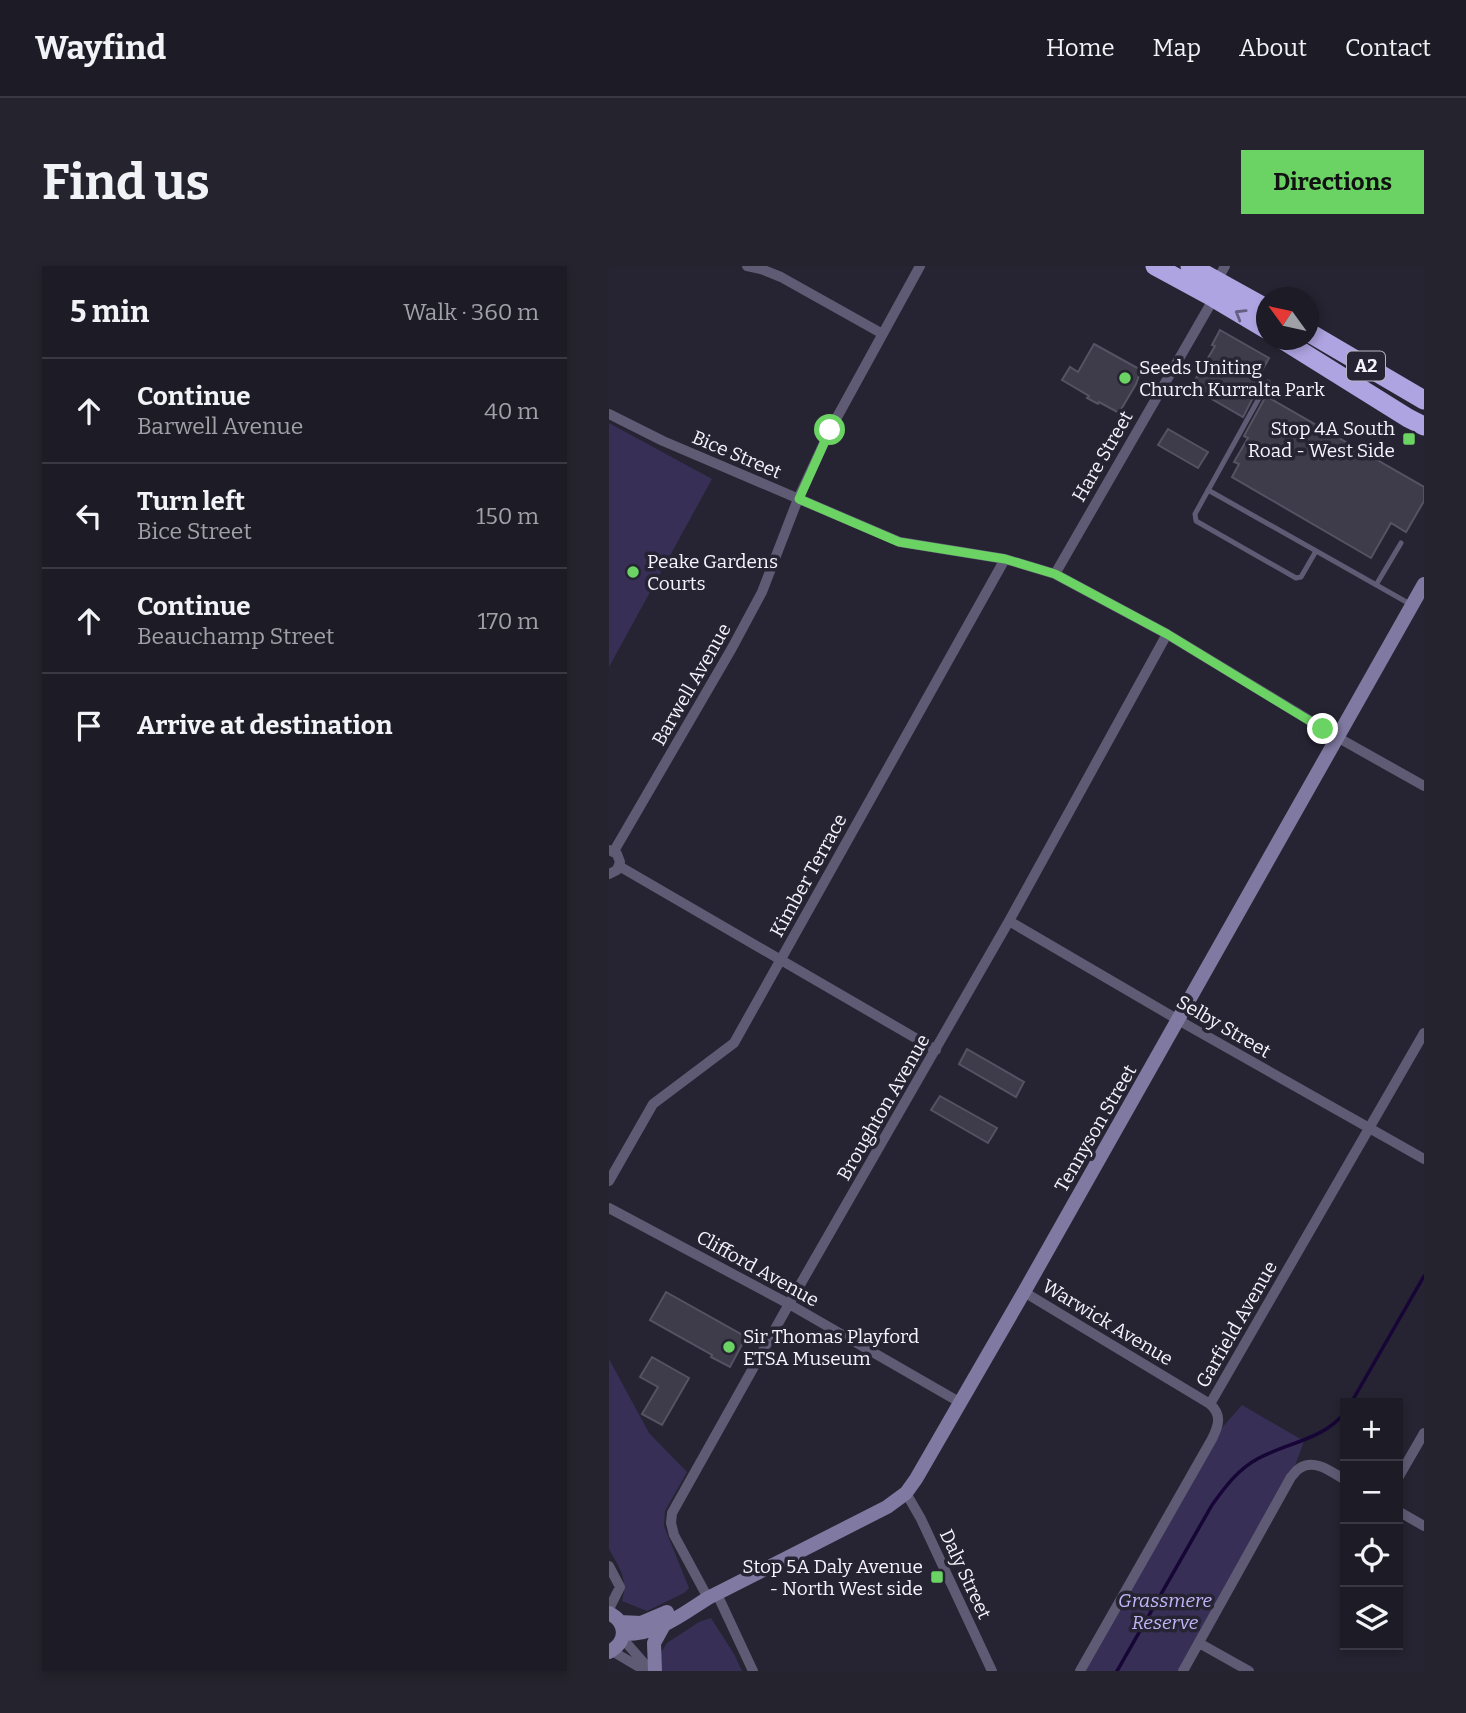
<!DOCTYPE html>
<meta charset="utf-8">
<style>
body{margin:0;font-family:Bitter,serif;background:#25242e;color:#f1f3f6}
.controls{position:absolute;right:21px;bottom:21px;display:grid;overflow:hidden;border-radius:0px;box-shadow:0 4px 10px #0003}
.controls button{width:63px;height:63px;display:grid;place-items:center;padding:0;border:0;border-bottom:2px solid #3a3943;background:#1c1b26;color:#f1f3f6;font:35px sans-serif}
.compass{position:absolute;left:647px;top:21px;width:63px;height:63px;border-radius:50%;background:#1c1b26;box-shadow:0 4px 10px #0003;rotate:303deg}
.stop{position:absolute;width:21px;height:21px;margin:-16px;border:5px solid #6bd363;border-radius:50%;background:#fff}
.stop.end{background:#6bd363;border-color:#fff;box-shadow:0 2px 7px #0008}
.list{margin:0;padding:0;list-style:none}
h2{display:flex;justify-content:space-between;align-items:center;height:91px;margin:0;padding:0 28px;font-size:30px}
h2 small{font-size:23px;font-weight:400;color:#a0a1a7}
.list li{display:grid;grid-template-columns:46px 1fr auto;gap:21px;align-items:center;box-sizing:border-box;height:105px;padding:0 28px;border-top:2px solid #3a3943}
.list b{display:block;font-size:26px;white-space:nowrap}
.list p{margin:0;font-size:23px;white-space:nowrap;color:#a0a1a7}
.list em{font-size:23px;font-style:normal;color:#a0a1a7}
.icon{flex:none;width:38px;height:38px;fill:none;stroke:currentColor;stroke-width:2;stroke-linecap:round;stroke-linejoin:round}
.map{position:relative;flex:none;width:815px;height:1405px;overflow:hidden;border-radius:0px}
header{display:flex;align-items:center;gap:42px;box-sizing:border-box;height:98px;padding:0 35px;background:#1c1b26;border-bottom:2px solid #3a3943}
header strong{font-size:33px}
nav{display:flex;gap:38px;margin-inline-start:auto;font-size:24px}
.intro{display:flex;align-items:center;justify-content:space-between;box-sizing:border-box;height:168px;padding:0 42px}
h1{margin:0;font-size:49px}
.button{padding:18px 32px;border-radius:0px;background:#6bd363;color:#111;font-size:24px;font-weight:700}
main{display:flex;gap:42px;padding:0 42px}
aside{flex:1;background:#1c1b26;border-radius:0px;box-shadow:0 4px 10px #0003}
.map>svg:first-child{display:block}
.green{fill:#372f55}
.lines{fill:none;stroke-linecap:round;stroke-linejoin:round}
.stream{stroke:#170537;stroke-width:3.5}
.building{fill:#3e3b4a;stroke:#555363;stroke-width:2}
.lane{stroke:#5f5b74;stroke-width:5}
.street{stroke:#5f5b74;stroke-width:10}
.secondary{stroke:#8079a1;stroke-width:14}
.highway{stroke:#afa4e2;stroke-width:19}
.oneway{stroke:#645e81}
.route{stroke:#6bd363;stroke-width:9}
.poi-dot{fill:#6bd363;stroke:#262432;stroke-width:2.5}
.labels{text-anchor:middle;stroke-width:7;stroke-linejoin:round;paint-order:stroke}
.shield{fill:#262432;stroke:#b7b6c0;stroke-width:2}
.shield-label{font-size:18px;font-weight:bold;fill:#f5f4fd}
.poi-label{font-size:19px;fill:#f5f4fd;stroke:#262432;text-anchor:start}
.street-label{font-size:19px;fill:#f5f4fd;stroke:#262432}
.park-label{font-size:19px;font-style:italic;fill:#c2b6f9;stroke:#262432}
</style>
<header>
<strong>Wayfind</strong>
<nav><a>Home</a><a>Map</a><a>About</a><a>Contact</a></nav>
</header>
<div class="intro"><h1>Find us</h1><a class="button">Directions</a></div>
<main>
<aside>
<h2>5 min<small>Walk · 360 m</small></h2>
<ul class="list">
<li><svg class="icon" aria-label="ahead" viewBox="0 0 24 24"><path d="M12 20V5M6 11l6-6 6 6"/></svg><div><b>Continue</b><p>Barwell Avenue</p></div><em>40 m</em></li>
<li><svg class="icon" aria-label="left" viewBox="0 0 24 24"><path d="M17 20v-9H6M10 6l-5 5 5 5"/></svg><div><b>Turn left</b><p>Bice Street</p></div><em>150 m</em></li>
<li><svg class="icon" aria-label="ahead" viewBox="0 0 24 24"><path d="M12 20V5M6 11l6-6 6 6"/></svg><div><b>Continue</b><p>Beauchamp Street</p></div><em>170 m</em></li>
<li><svg class="icon" aria-label="arrive" viewBox="0 0 24 24"><path d="M6 21V4h12l-3 4 3 4H6"/></svg><div><b>Arrive at destination</b></div></li>
</ul>
</aside>
<div class="map">
<svg width="815" height="1405" viewBox="0 0 815 1405">
<rect width="100%" height="100%" fill="#262432"/>
<path class="green" d="M0,157L103,213L0,401Z
M0,1093L40,1167L78,1206L56,1245L55,1260L80,1322L75,1327L38,1345L13,1335C19,1312 11,1303 0,1283Z
M633,1139L695,1175L682,1211L573,1405H471L603,1173Z
M102,1352L125,1388L133,1405H53L47,1394L58,1377L90,1356Z"/>
<g class="lines">
<path class="stream" d="M742,1137L815,1010
M508,1405L603,1239C616,1221 629,1203 650,1192C678,1177 716,1173 736,1146"/>
</g>
<path class="building" d="M611,64L660,92L643,122L648,124L634,151L582,121L606,80L603,79Z
M485,78L532,104L527,118L510,147L490,136L489,138L478,132L480,130L453,114L461,101L469,106Z
M657,130L815,221V235L797,266L782,257L762,292L623,211L630,198L625,196L639,172L635,170Z
M559,163L599,186L589,202L549,179Z
M358,783L415,816L407,831L350,798Z
M331,830L388,862L379,877L322,844Z
M57,1026L137,1071L121,1101L102,1091L103,1089L41,1054Z
M43,1091L80,1112L53,1159L33,1148L49,1121L31,1111Z"/>
<g class="lines">
<path class="lane" d="M659,116L586,248L587,255L687,312L692,311L707,285
M599,224L801,338
M767,319L792,277"/>
<path class="street" d="M138,0L152,3L172,11L272,67
M0,148L54,175L291,276L396,293L446,308L558,368L728,471L815,520
M446,308L605,32L608,15L616,0
M5,585L123,382L153,326L189,233L221,164L311,0
M10,600L327,784
M0,608L8,604L11,596L8,588L0,584
M400,655L578,759L815,893
M0,915L44,838L125,777L396,293
M0,942L180,1038L352,1137
M415,1026L601,1138C613,1149 610,1159 603,1173L471,1405
M601,1138L815,767
M789,1212L815,1167
M297,1227L312,1253L383,1405
M789,1245L815,1260
M0,1300L11,1321L0,1343
M108,1328L144,1405
M99,1332L65,1269L62,1257L63,1247L180,1038L400,655L558,368
M13,1372L42,1405
M590,1377L640,1405
M3,1385L37,1405
M574,1405L682,1211C685,1208 687,1204 691,1202C706,1192 724,1207 736,1214"/>
<path class="secondary" d="M0,1347C19,1357 18,1376 0,1386
M11,1356L32,1357L58,1346
M14,1368C48,1369 72,1349 99,1332L278,1241L297,1227L307,1213L415,1026L815,318
M46,1405L45,1377L55,1359"/>
<path class="highway" d="M546,0L605,32L657,63
M581,0L657,42
M699,66L815,134
M674,74L799,152L815,160"/>
</g>
<defs><path id="oneway-chevron" d="M-2-3.5L2.5 0L-2 3.5" fill="none" stroke-width="1.6" stroke-linecap="round" stroke-linejoin="round" transform="scale(1.75)"/></defs>
<use class="oneway" href="#oneway-chevron" transform="translate(631 48) rotate(-149)"/>
<g class="lines">
<path class="route" d="M221,164L190,233L290,276L396,293L446,308L558,368L714,463"/>
</g>
<g class="poi-dot">
<circle cx="516" cy="112" r="7"/>
<rect x="793" y="166" width="14" height="14" rx="3.5"/>
<circle cx="24" cy="306" r="7"/>
<circle cx="120" cy="1081" r="7"/>
<rect x="321" y="1304" width="14" height="14" rx="3.5"/>
</g>
<g class="labels">
<rect class="shield" x="738" y="85.5" width="38" height="29" rx="5"/>
<g class="shield-label">
<text x="757" y="106">A2</text>
</g>
<g class="poi-label">
<text x="530" y="108">Seeds Uniting<tspan x="530" dy="22">Church Kurralta Park</tspan></text>
<text x="786" y="169" text-anchor="end">Stop 4A South<tspan x="786" dy="22">Road - West Side</tspan></text>
<text x="38" y="302">Peake Gardens<tspan x="38" dy="22">Courts</tspan></text>
<text x="134" y="1077">Sir Thomas Playford<tspan x="134" dy="22">ETSA Museum</tspan></text>
<text x="314" y="1307" text-anchor="end">Stop 5A Daly Avenue<tspan x="314" dy="22">- North West side</tspan></text>
</g>
<g class="street-label">
<text transform="translate(128 188) rotate(23)" y="7">Bice Street</text>
<text transform="translate(493 190) rotate(-60)" y="7">Hare Street</text>
<text transform="translate(82 418) rotate(-60)" y="7">Barwell Avenue</text>
<text transform="translate(199 609) rotate(-61)" y="7">Kimber Terrace</text>
<text transform="translate(615 760) rotate(30)" y="7">Selby Street</text>
<text transform="translate(274 841) rotate(-60)" y="7">Broughton Avenue</text>
<text transform="translate(486 862) rotate(-60)" y="7">Tennyson Street</text>
<text transform="translate(149 1002) rotate(29)" y="7">Clifford Avenue</text>
<text transform="translate(499 1056) rotate(31)" y="7">Warwick Avenue</text>
<text transform="translate(627 1058) rotate(-60)" y="7">Garfield Avenue</text>
<text transform="translate(357 1308) rotate(65)" y="7">Daly Street</text>
</g>
<g class="park-label">
<text x="556" y="1341">Grassmere<tspan x="556" dy="22">Reserve</tspan></text>
</g>
</g>
</svg>
<div class="controls">
<button>+</button>
<button>−</button>
<button><svg class="icon" aria-label="locate" viewBox="0 0 24 24"><circle cx="12" cy="12" r="6"/><path d="M12 2v4M12 18v4M2 12h4M18 12h4"/></svg></button>
<button><svg class="icon" aria-label="layers" viewBox="0 0 24 24"><path d="M12 4l9 5-9 5-9-5zM3 14l9 5 9-5"/></svg></button>
</div>
<svg class="compass" viewBox="-18 -18 36 36"><path d="M0-13l5 13h-10z" fill="#e53935"/><path d="M0 13l5-13h-10z" fill="#a0a1a7"/></svg>
<div class="stop" style="left:221px;top:164px"></div>
<div class="stop end" style="left:714px;top:463px"></div>
</div>
</main>
